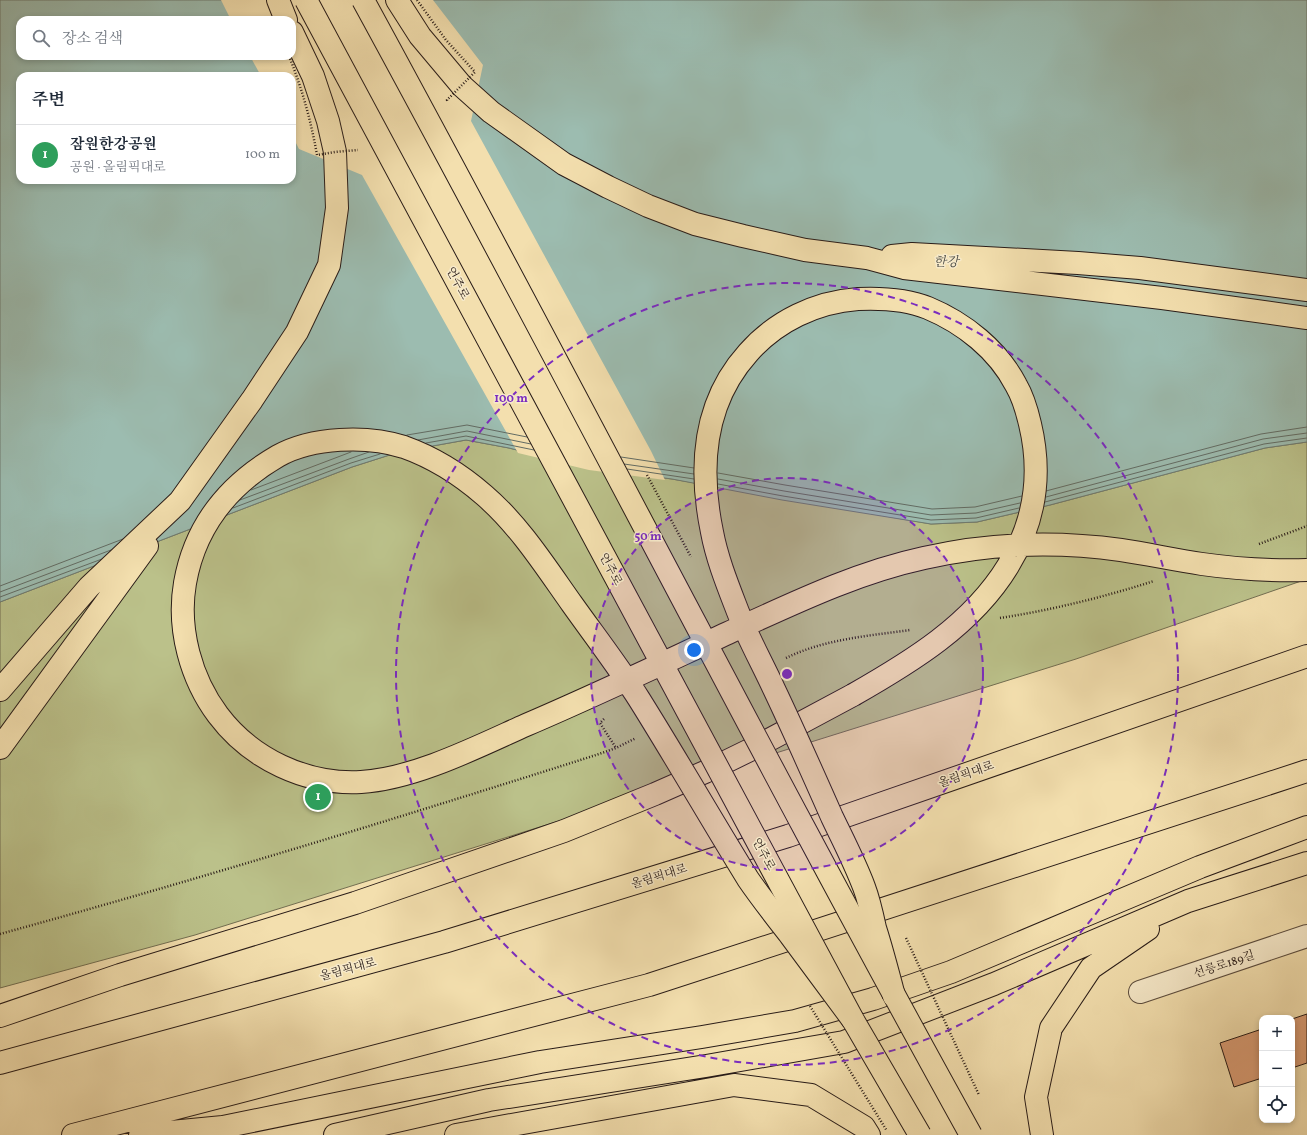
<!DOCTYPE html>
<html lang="ko">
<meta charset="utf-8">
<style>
body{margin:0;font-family:Vollkorn,"Noto Serif KR",serif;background:#f2f2f3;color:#1f2937}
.controls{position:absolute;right:12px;bottom:12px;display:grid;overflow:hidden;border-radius:8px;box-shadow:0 2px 6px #0003}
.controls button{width:36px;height:36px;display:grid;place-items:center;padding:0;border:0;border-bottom:1px solid #e0e1e3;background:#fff;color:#1f2937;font:20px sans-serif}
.you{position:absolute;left:694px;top:650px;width:14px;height:14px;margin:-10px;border:3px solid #fff;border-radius:50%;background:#1a73e8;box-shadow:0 0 0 6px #1a73e833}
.badge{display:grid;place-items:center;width:26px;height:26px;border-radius:50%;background:#0b8043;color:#fff;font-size:13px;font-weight:700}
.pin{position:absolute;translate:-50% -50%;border:2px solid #fff;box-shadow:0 1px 4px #0006}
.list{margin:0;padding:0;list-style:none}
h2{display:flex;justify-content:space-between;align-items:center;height:52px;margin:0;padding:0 16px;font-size:17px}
h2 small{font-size:13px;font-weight:400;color:#747a83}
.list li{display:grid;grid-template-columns:26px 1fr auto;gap:12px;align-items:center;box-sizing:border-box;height:60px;padding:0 16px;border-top:1px solid #e0e1e3}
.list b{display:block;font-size:15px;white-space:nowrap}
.list p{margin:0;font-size:13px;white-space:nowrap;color:#747a83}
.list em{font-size:13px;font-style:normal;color:#747a83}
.icon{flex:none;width:22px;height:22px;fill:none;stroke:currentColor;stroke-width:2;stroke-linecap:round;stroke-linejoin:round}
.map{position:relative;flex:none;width:1307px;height:1135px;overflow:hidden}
.search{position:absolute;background:#fff;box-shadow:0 2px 6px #0003;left:16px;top:16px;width:280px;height:44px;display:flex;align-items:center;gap:10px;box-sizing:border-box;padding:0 14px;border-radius:12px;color:#747a83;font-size:15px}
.panel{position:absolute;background:#fff;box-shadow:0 2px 6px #0003;left:16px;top:72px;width:280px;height:112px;border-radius:12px}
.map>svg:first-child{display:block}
.green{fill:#bbc18a;stroke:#726e51}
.water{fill:#9cbcb0;stroke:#6e7c73;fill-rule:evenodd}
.pier{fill:#f3dfae}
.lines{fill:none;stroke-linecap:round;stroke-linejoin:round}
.shore{stroke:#626c64;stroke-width:1}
.building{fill:#da9d75;stroke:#291c18}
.minor-casing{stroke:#5c4d3e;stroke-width:24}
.highway-casing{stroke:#291c18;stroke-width:24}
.path{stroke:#291c18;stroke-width:2.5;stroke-dasharray:1 2;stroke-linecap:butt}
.minor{stroke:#f7eaca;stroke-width:22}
.highway{stroke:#f3dfae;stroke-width:22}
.major-bridge-casing{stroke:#291c18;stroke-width:24;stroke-linecap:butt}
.highway-bridge-casing{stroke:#291c18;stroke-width:24;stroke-linecap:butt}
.path-bridge{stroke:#291c18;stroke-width:2.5;stroke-dasharray:1 2;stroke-linecap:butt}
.major-bridge{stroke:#f3dfae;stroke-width:22}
.highway-bridge{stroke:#f3dfae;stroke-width:22}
.ring{fill:none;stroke:#7b2cbf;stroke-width:2;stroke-dasharray:7 5}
.labels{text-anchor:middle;stroke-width:3;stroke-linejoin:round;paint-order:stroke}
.street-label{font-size:12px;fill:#291c18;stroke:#f7eaca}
.water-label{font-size:13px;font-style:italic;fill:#4c4c46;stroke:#f7eaca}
.centre{fill:#7b2cbf;stroke:#f7eaca;stroke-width:2}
.ring-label{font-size:12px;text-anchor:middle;font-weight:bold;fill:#7b2cbf;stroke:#f7eaca;stroke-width:3;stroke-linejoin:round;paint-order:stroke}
</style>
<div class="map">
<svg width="1307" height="1135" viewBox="0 0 1307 1135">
<rect width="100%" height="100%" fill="#f3dfae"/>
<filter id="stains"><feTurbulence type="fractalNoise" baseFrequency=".005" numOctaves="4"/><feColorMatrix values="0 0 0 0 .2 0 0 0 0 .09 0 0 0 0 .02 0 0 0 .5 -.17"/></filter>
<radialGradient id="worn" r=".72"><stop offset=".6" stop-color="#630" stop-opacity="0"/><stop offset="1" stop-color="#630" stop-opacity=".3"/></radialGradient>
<path class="green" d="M466,440L509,448L589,468L672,479L931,524L977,522L1050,505L1265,448L1307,442V579L1076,659L195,935L0,988V602L352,467L399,452Z"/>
<path class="water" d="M0,0H1307V442L1265,448L1050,505L977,522L931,524L782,500L672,479L589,468L509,448L466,440L399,452L352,467L0,602ZM20,20H292V56H20ZM20,76H292V180H20Z"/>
<path class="pier" d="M221,0H433L483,65L471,121L651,451L665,480L589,470L518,453L362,175L299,149L292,135V76H261L250,56H292V20H231Z"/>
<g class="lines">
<path class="shore" d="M407,435L467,425L527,437
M418,440L467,431L531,444
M426,443L466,436L534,450
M621,457L694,468
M624,464L694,474
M627,469L694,479
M718,473L785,485L932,509L975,507L1022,496
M718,479L784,491L931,515L976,513L1020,503
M718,484L783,496L931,520L976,518L1019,508
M251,490L351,452
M1046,491L1261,434L1307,427
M1046,497L1263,439L1307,433
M240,500L349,459L369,452
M1045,502L1264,444L1307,438
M233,508L351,463L380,454
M0,586L123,539
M0,592L111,550
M0,597L102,559"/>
</g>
<path class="building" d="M1307,1014V1063L1292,1068V1019Z
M1262,1029V1078L1234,1087L1220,1043Z"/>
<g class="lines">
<defs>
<path id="minor" d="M1140,992L1307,936"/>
<path id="highway" d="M278,0L286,20
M397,0L420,36L462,86L491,112L564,164L608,187L648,206L695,224L743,236L805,250L867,258L904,268L1162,298L1307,318
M892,256L912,254L1078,263L1140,268L1307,290
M0,690L89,587L180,501L252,400L297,332L329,265L337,208L335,152L328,121L313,76L292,32
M0,748L147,546
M0,1016L120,975L355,903L564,831L655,794L705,772L754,748L853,695
M0,1063L444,942L788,836L1307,656
M73,1135L649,985L1307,771
M140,1135L223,1127L540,1062L702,1037L795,1021L873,999L951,972L1200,867L1307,827
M335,1135L489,1100L706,1066L844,1042L994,984L1188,901L1307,863
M456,1135L734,1085L811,1095L864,1127L869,1135
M1042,1135L1036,1097L1051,1028L1091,968L1148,929"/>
</defs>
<use href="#minor" class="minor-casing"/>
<use href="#highway" class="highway-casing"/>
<path class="path" d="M1259,544L1307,526
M1000,618C1052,610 1104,597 1154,581
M786,658C825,639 868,636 910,630
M604,719L600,723L616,748
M0,934C200,879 398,818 596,755L616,748L636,738"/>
<use href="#minor" class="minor"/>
<use href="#highway" class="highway"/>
<defs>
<path id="major-bridge" d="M306,0L853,1020L920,1135
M363,0C569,377 763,760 971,1135"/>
<path id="highway-bridge" d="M853,695C911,662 972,625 1008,566C1035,522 1042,474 1030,424C1027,411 1023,397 1016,385C998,350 964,323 928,308C906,299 881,298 858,299C816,302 776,321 748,353C703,403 699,469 712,532C717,559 728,586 738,612C748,638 762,663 774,689C794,731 813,774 832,817C843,840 855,863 864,887C869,900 872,914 875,928C882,950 888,973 894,996
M853,1020C832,992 811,963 790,935C776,917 761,898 748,879C711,819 676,758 639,699C618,666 594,635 572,604C545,566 519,525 484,495C461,475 432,457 404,447C367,435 312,437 278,456C228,485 195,526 185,583C177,629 191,679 218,715C251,759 306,785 361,782C414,779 477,747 526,725C594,696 661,664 728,633C792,604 855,573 924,558C989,543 1055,541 1121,550C1148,554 1175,560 1202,564C1237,569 1272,571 1307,570"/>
</defs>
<use href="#major-bridge" class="major-bridge-casing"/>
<use href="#highway-bridge" class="highway-bridge-casing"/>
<path class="path-bridge" d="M417,0L446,40L475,72L447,100L448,102
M289,56C302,88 311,121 317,155L335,152L358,150
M647,475L691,557
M906,938L979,1095
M810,1006L887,1131"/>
<use href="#major-bridge" class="major-bridge"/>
<use href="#highway-bridge" class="highway-bridge"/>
</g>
<circle cx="787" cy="674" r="196" fill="#7b2cbf" fill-opacity=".12"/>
<g class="ring">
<circle cx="787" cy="674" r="196"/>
<circle cx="787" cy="674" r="391"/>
</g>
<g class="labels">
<g class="street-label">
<text transform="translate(458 283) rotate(62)" y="4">언주로</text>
<text transform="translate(611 569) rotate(62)" y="4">언주로</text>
<text transform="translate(966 774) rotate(-19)" y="4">올림픽대로</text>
<text transform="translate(764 854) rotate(62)" y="4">언주로</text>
<text transform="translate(659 876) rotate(-17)" y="4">올림픽대로</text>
<text transform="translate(1224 964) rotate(-18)" y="4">선릉로189길</text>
<text transform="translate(348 969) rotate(-15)" y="4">올림픽대로</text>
</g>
<g class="water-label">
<text x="946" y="266">한강</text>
</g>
</g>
<circle cx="787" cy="674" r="6" class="centre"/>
<g class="ring-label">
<text x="511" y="402">100 m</text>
<text x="648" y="540">50 m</text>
</g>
<rect width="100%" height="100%" filter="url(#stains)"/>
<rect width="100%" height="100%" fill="url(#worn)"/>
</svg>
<div class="controls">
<button>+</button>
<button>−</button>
<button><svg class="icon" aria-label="locate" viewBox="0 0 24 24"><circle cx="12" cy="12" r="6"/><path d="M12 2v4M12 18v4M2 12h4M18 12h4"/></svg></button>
</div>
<div class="you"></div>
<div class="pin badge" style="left:318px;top:797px;background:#2e9e5b">1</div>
<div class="search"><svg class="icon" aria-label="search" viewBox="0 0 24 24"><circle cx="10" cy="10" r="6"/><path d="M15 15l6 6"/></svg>장소 검색</div>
<section class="panel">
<h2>주변<small></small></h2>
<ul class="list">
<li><span class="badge" style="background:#2e9e5b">1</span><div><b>잠원한강공원</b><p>공원 · 올림픽대로</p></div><em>100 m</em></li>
</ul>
</section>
</div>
